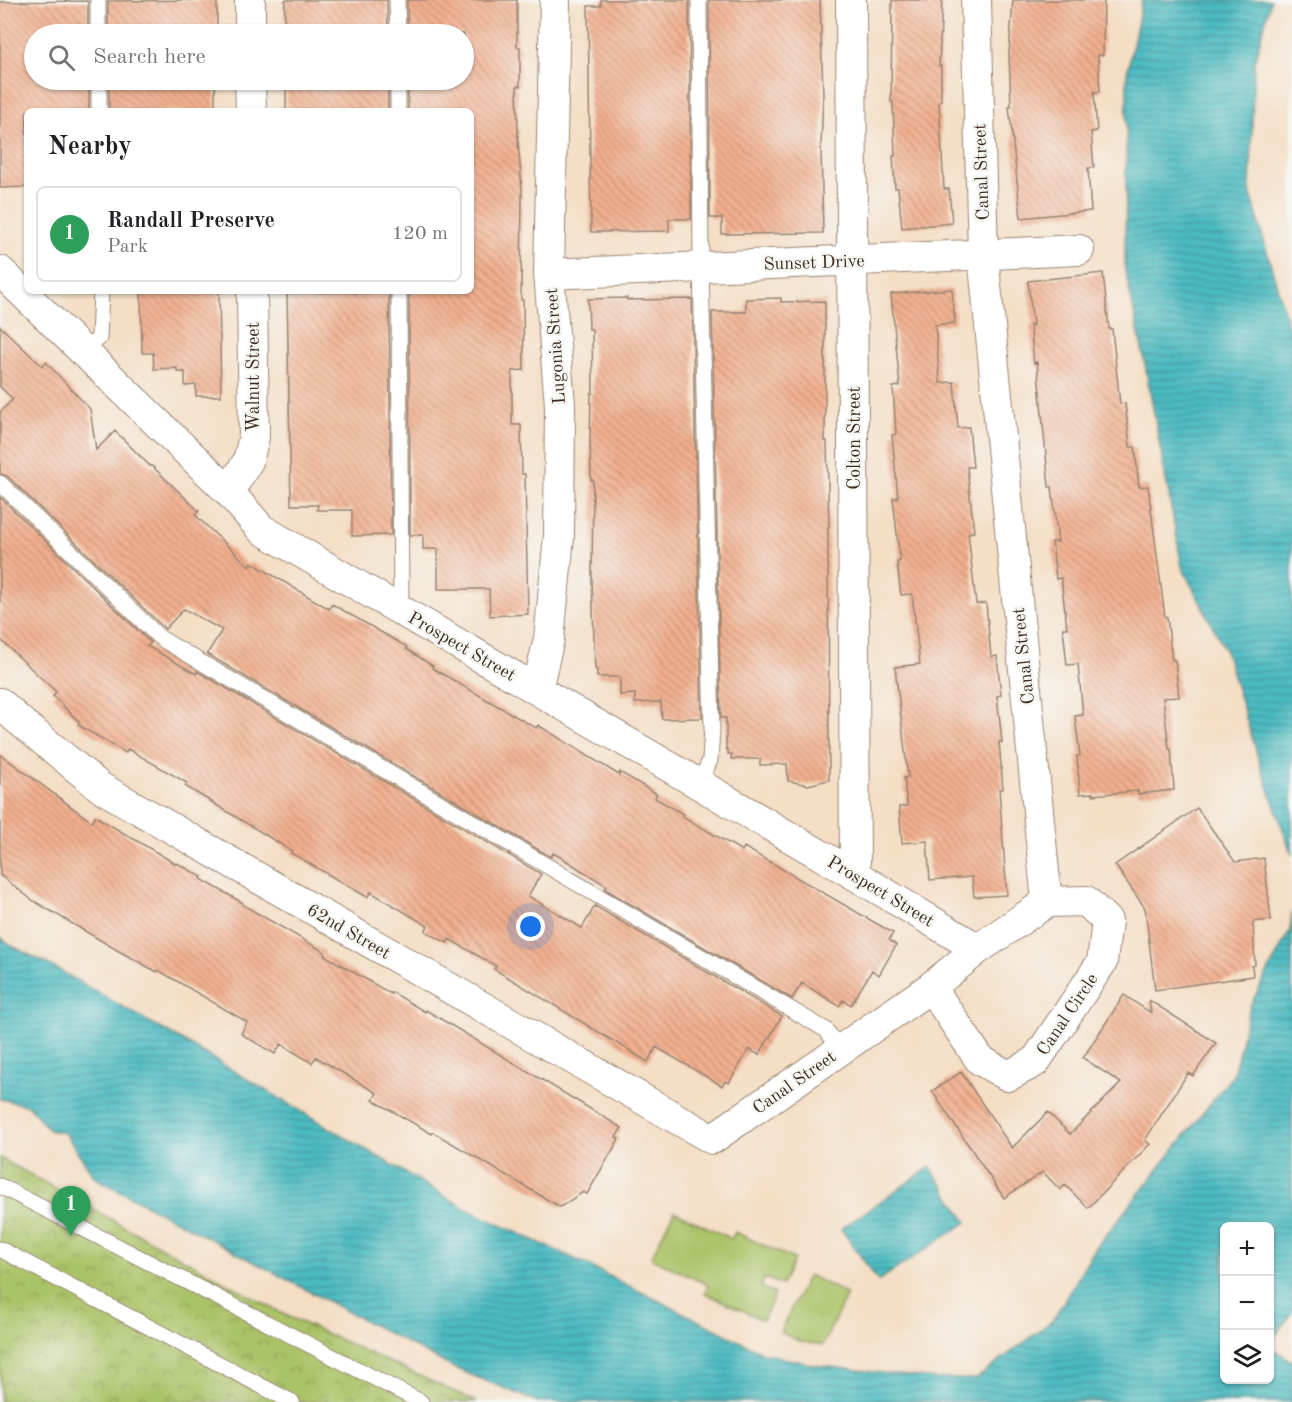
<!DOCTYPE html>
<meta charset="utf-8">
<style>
body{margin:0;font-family:"Old Standard TT",serif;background:#f6f6f6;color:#202124}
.controls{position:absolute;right:18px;bottom:18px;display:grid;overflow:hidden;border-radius:9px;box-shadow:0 2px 4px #0004}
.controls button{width:54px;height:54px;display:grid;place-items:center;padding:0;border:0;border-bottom:2px solid #e0e0e0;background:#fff;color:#202124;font:30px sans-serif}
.you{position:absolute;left:531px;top:927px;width:21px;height:21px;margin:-15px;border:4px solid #fff;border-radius:50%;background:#1a73e8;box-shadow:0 0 0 9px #1a73e833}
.badge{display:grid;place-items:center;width:39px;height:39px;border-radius:50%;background:#1a73e8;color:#fff;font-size:20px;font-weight:700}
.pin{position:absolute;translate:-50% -50px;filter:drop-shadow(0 2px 3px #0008)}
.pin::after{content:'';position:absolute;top:32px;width:21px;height:18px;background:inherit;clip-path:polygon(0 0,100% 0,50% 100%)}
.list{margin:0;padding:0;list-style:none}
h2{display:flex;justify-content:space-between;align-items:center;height:78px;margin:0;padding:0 24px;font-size:26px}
h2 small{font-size:20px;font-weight:400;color:#757577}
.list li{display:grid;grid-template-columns:39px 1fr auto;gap:18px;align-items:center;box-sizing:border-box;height:96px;margin:0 12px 12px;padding:0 12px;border:2px solid #e0e0e0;border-radius:9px}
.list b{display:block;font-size:22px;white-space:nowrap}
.list p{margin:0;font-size:20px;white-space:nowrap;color:#757577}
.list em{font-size:20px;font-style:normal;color:#757577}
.icon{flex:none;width:33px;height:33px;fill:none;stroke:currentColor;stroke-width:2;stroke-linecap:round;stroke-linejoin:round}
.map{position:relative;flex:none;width:1292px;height:1402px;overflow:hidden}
.search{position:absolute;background:#fff;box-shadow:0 2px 4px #0004;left:24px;top:24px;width:450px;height:66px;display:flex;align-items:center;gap:15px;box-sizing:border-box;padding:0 21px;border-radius:33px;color:#757577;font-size:22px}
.panel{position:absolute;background:#fff;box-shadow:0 2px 4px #0004;left:24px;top:108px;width:450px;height:186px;border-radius:9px}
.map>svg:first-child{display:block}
.park{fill:url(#park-crowns);stroke:#737643;stroke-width:1.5}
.pitch{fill:#abc368;stroke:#737643;stroke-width:1.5}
.water{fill:url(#water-rules);stroke:#447270;stroke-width:1.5}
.building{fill:url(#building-back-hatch)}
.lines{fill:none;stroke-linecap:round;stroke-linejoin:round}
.lane-casing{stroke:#988472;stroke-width:17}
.street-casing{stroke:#988472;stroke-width:32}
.lane{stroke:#fff;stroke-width:15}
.street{stroke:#fff;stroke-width:30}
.labels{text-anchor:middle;stroke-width:5;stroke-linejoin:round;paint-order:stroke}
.street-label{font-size:18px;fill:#3b2a1e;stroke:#f6f6f2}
</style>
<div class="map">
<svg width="1292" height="1402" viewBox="0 0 1292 1402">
<defs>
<pattern id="park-crowns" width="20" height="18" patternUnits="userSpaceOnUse" patternTransform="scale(1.5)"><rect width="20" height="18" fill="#abc368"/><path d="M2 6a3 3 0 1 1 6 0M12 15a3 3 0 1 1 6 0" fill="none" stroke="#8c9f55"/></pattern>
<pattern id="water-rules" width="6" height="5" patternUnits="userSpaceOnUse" patternTransform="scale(1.5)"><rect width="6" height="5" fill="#4cbbc1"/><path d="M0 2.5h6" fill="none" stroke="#40989c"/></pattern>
<pattern id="building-back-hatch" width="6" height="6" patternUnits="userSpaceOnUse" patternTransform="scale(1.5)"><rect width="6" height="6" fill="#f2b08f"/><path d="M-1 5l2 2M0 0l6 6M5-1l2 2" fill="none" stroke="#c58f74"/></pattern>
</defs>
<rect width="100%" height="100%" fill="#f6f6f2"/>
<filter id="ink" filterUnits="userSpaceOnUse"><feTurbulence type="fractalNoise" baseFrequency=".0167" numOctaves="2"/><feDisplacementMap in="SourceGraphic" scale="12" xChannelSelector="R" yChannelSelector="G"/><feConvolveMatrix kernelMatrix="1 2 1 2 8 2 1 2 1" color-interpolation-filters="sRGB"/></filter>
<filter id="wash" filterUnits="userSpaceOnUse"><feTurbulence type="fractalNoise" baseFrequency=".008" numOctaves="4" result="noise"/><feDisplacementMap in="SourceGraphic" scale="24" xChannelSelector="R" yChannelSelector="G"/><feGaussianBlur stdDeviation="1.35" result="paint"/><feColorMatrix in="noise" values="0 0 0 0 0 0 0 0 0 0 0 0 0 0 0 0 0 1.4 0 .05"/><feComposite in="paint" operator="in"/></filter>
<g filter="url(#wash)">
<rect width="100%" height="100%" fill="#f4dec5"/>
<path class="park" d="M0,1158L283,1314L477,1402H0Z"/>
<path class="pitch" d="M674,1211L732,1239L735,1232L794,1259L782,1285L765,1278L761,1287L775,1294L763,1320L705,1293L708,1285L651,1258Z
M808,1275L847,1294L823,1345L801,1342L780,1332Z"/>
<path class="water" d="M1142,0H1271L1254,63L1250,191L1292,339V855L1262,770L1225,650L1182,567L1143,353L1125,270L1127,73Z
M1292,911V1313L1270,1343V1226H1224V1380H1270V1347L1292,1361V1402H538L454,1368L95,1178L65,1133L49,1130L29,1106L0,1099V937L12,946L55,968L188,1044L468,1210L575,1259L763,1353L814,1365L936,1379H976L1053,1320L1095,1249L1233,1075L1250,1006L1290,930Z
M930,1167L967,1222L878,1281L841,1229Z"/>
<g id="blocks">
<path class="building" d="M214,0V2H217V29L108,30V1Z
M285,0H387L388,34H284Z
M407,0H517V47H520V86H517L518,141L522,190L521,300H523L524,370L512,371V425H521L522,474H525L528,614L490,616L489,589H438V549H423V535H410L409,292L471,291V111H408V80H464V34H408Z
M601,0H689L691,219H669V231L591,232L588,6H601Z
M709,0H820L823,94L821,148L823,233L722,234V218H710Z
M892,0H942L939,66H941V101H939L944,189H949L952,223L902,228L898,188H895L893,156H895L893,102H891Z
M1013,0H1104L1103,55H1098L1100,92H1094L1097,131L1091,132L1094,168H1088L1091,211L1021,218L1009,106H1011L1009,53Z
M88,1V30L60,31L61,34H34V80H86V81H89V111H27V187L0,188V2Z
M215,80V111H109V81Z
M286,80H388V111H286Z
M1103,273L1109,329H1112L1120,404L1125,403L1130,447H1135L1139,487L1148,486L1165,617H1167L1172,660H1175L1179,697L1163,698L1169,749H1171L1174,790L1138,794V791L1093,795V793L1080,794L1077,756H1080L1075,716L1083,715L1078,664L1067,665L1063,628H1067L1061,578L1056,579L1052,542H1058L1052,487H1049L1037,362L1034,363L1030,325H1033L1028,281Z
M952,289L955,323L935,325L940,383L954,382L958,428L969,427L973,467H967L974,532L968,533L976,604L986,603L991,657L997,656L1001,695L997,696L1002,742H999L1003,789H999L1007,895L974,897L972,877L930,880L927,841L902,843L899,807L907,806L904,778L908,777L895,667L920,664L912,594L901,595L897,562L900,561L893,498H898L892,435L896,434L893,387L900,386L891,294Z
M141,291H219L221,396H196V385L185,386V372H177V368L154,369L153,353H142Z
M353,292L354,293H389L391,535L352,536V510H317L318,505H291L287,293Z
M627,298V300L692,299L702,718L662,719L661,702L635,703V694L620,695V677H597V669H595L592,581L593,480H591L590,442L591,393H593L592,329H589L588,299Z
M781,298V302L825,301V441H827L829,527H828L829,780L808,785L788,781L787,764L760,765V759H731L732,754H728V750L726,749V718H721L712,312H746V299Z
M0,326L42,366L46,362L90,409L96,450L115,431L150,466H152L199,511L195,515L249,566L251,562L329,609L332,604L407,647L406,649L433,666L432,668L536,728L538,725L619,775L620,772L657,794L655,798L683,814L682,816L742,851L744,847L893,933L889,940L896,945L879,975L872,970L851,1005L843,1000L839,1006L802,983L792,999L605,889L607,886L562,858L553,853L551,857L207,654L222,630L184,609L165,629L7,476L0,474V412L13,399L0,387Z
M0,497L151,643L147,646L196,674L197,671L541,874L528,896L582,928L595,906L782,1016L759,1055L749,1049L729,1083L725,1081L722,1086L656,1047L648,1062L494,969L496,966L449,939L447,943L425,931L428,926L371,892L367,897L291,853L292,851L185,786L187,783L128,749L126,753L78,725L79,722L53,696L56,692L0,639Z
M0,754L92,822L95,816L176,864L177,863L202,877L201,879L243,903V905L325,952L324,955L391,994L392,992L425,1012L426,1010L622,1128L616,1137L619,1139L587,1194L583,1192L560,1207L433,1132L432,1134L373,1100L377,1093L316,1057L312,1063L281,1044L275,1054L241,1034L247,1022L158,970L157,972L117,950L32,900L0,875Z
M1197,808L1235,862L1264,858L1271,920L1253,922L1255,965L1252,966L1253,976L1155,990L1145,908L1115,865Z
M1124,995L1151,1013L1149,1000L1216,1043L1193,1076L1188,1073L1145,1140L1150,1144L1088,1208L1065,1185L1060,1190L1043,1172L1004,1198L932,1091L961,1072L1012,1148L1048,1112L1070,1134L1121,1083L1083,1058Z"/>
</g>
</g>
<g filter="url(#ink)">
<use href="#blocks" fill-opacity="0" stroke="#988472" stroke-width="1.5"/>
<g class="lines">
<defs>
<path id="lane" d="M98,0V34
M397,0L398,34
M99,80V111
M398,80V111
M399,291L401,610
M84,352L99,338L101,291
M0,483L160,638L826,1030L840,1049
M699,785L710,760L712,729L701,267L699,0
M0,1186L421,1402
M0,1249L292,1402"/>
<path id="street" d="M250,0V34
M851,0L855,875
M250,80L251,111
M0,271L229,492L261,529L855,875L978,949
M549,274L1079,250
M229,492L248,461L254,437L252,291
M537,689L549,639L559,536L560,405L549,274L555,0
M0,703L16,718L100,787L712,1139L931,987L978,949L1047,902L983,255L976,0
M931,987L980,1060L1008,1076L1035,1062L1102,962L1107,921L1086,901L1047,902"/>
</defs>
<use href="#lane" class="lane-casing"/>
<use href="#street" class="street-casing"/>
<use href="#lane" class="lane"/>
<use href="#street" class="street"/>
</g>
</g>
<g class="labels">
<g class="street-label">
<text transform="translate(981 172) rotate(-92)" y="6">Canal Street</text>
<text transform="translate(814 262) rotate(-2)" y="6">Sunset Drive</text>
<text transform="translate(555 346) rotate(-94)" y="6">Lugonia Street</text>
<text transform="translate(253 377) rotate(-90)" y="6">Walnut Street</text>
<text transform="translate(854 438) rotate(-90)" y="6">Colton Street</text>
<text transform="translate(462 646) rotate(30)" y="6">Prospect Street</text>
<text transform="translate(1023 656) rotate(-96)" y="6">Canal Street</text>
<text transform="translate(881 891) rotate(31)" y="6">Prospect Street</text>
<text transform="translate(349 931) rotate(30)" y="6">62nd Street</text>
<text transform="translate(1067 1014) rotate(-56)" y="6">Canal Circle</text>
<text transform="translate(794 1082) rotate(-35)" y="6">Canal Street</text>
</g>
</g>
</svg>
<div class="controls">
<button>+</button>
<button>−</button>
<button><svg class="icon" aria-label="layers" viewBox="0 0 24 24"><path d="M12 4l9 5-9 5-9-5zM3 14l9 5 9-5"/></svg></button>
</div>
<div class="you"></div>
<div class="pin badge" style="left:71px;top:1236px;background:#2e9e5b">1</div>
<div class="search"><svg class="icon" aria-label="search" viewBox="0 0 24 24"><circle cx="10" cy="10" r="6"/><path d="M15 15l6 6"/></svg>Search here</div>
<section class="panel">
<h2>Nearby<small></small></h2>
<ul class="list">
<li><span class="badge" style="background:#2e9e5b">1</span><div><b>Randall Preserve</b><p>Park</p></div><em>120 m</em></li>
</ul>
</section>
</div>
